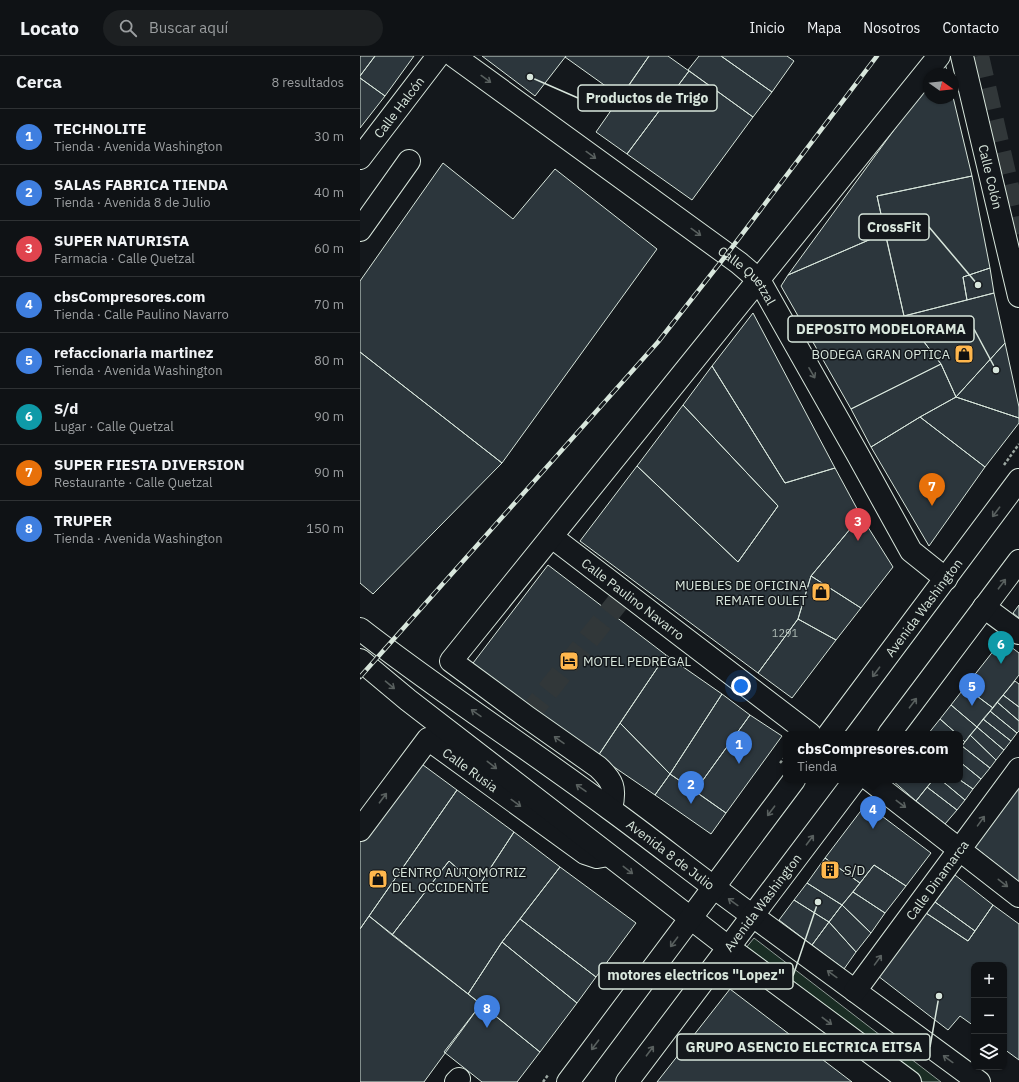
<!DOCTYPE html>
<html lang="es">
<meta charset="utf-8">
<style>
body{margin:0;font-family:"IBM Plex Sans",sans-serif;background:#1d2022;color:#f1f3f6}
.controls{position:absolute;right:12px;bottom:12px;display:grid;overflow:hidden;border-radius:8px;box-shadow:0 1px 3px #0004}
.controls button{width:36px;height:36px;display:grid;place-items:center;padding:0;border:0;border-bottom:1px solid #2f3234;background:#0f1215;color:#f1f3f6;font:20px sans-serif}
.compass{position:absolute;left:563px;top:12px;width:36px;height:36px;border-radius:50%;background:#0f1215;box-shadow:0 1px 3px #0004;rotate:105deg}
.you{position:absolute;left:381px;top:630px;width:14px;height:14px;margin:-10px;border:3px solid #fff;border-radius:50%;background:#1a73e8;box-shadow:0 0 0 6px #1a73e833}
.badge{display:grid;place-items:center;width:26px;height:26px;border-radius:50%;background:#1a73e8;color:#fff;font-size:13px;font-weight:700}
.pin{position:absolute;translate:-50% -33px;filter:drop-shadow(0 1px 2px #0008)}
.pin::after{content:'';position:absolute;top:21px;width:14px;height:12px;background:inherit;clip-path:polygon(0 0,100% 0,50% 100%)}
.popup{position:absolute;left:423px;top:675px;width:180px;height:52px;box-sizing:border-box;display:grid;place-content:center;border-radius:8px;background:#0f1215;filter:drop-shadow(0 1px 3px #0005);font-size:13px;white-space:nowrap;color:#9b9ea0}
.popup b{font-size:15px;color:#f1f3f6}
.popup::after{content:'';position:absolute;left:50%;top:100%;margin-left:-8px;border:8px solid transparent;border-top-color:#0f1215}
.list{margin:0;padding:0;list-style:none}
h2{display:flex;justify-content:space-between;align-items:center;height:52px;margin:0;padding:0 16px;font-size:17px}
h2 small{font-size:13px;font-weight:400;color:#9b9ea0}
.list li{display:grid;grid-template-columns:26px 1fr auto;gap:12px;align-items:center;box-sizing:border-box;height:56px;padding:0 16px;border-top:1px solid #2f3234}
.list b{display:block;font-size:15px;white-space:nowrap}
.list p{margin:0;font-size:13px;white-space:nowrap;color:#9b9ea0}
.list em{font-size:13px;font-style:normal;color:#9b9ea0}
.icon{flex:none;width:22px;height:22px;fill:none;stroke:currentColor;stroke-width:2;stroke-linecap:round;stroke-linejoin:round}
.map{position:relative;flex:none;width:659px;height:1026px;overflow:hidden}
header{display:flex;align-items:center;gap:24px;box-sizing:border-box;height:56px;padding:0 20px;background:#0f1215;border-bottom:1px solid #2f3234}
header strong{font-size:19px}
nav{display:flex;gap:22px;margin-inline-start:auto;font-size:14px}
.search{width:280px;height:36px;background:#1d2022;display:flex;align-items:center;gap:10px;box-sizing:border-box;padding:0 14px;border-radius:22px;color:#9b9ea0;font-size:15px}
main{display:flex}
aside{flex:1;background:#0f1215}
.map>svg:first-child{display:block}
.green{fill:#1a2d24;stroke:#939e99}
.building{fill:#2c363c;stroke:#d8e6dc}
.lines{fill:none;stroke-linecap:round;stroke-linejoin:round}
.minor-tunnel{stroke:#313739;stroke-width:22;stroke-dasharray:22 11;stroke-linecap:butt}
.major-tunnel{stroke:#313739;stroke-width:22;stroke-dasharray:22 11;stroke-linecap:butt}
.minor-casing{stroke:#d8e6dc;stroke-width:24}
.major-casing{stroke:#d8e6dc;stroke-width:24}
.path{stroke:#9da8a2;stroke-width:2.5;stroke-dasharray:3 2;stroke-linecap:butt}
.minor{stroke:#14181c;stroke-width:22}
.major{stroke:#14181c;stroke-width:22}
.rail-casing{stroke:#d8e6dc;stroke-width:4.5}
.rail{stroke:#14181c;stroke-width:3;stroke-dasharray:9;stroke-linecap:butt}
.oneway{stroke:#59605f}
.labels{text-anchor:middle;stroke-width:3;stroke-linejoin:round;paint-order:stroke}
.number-label{font-size:11px;fill:#adbab4}
.street-label{font-size:13px;fill:#d8e6dc;stroke:#14181c}
.poi-label{font-size:13px;fill:#d8e6dc;stroke:#14181c;text-anchor:start}
.leader{fill:none;stroke:#d8e6dc;stroke-width:1.5}
.callout-dot{fill:#d8e6dc;stroke:#14181c;stroke-width:1.5}
.callout{fill:#14181c;stroke:#d8e6dc;stroke-width:1.5}
.callout-label{font-size:14px;text-anchor:middle;font-weight:bold;fill:#d8e6dc}
</style>
<header>
<strong>Locato</strong>
<div class="search"><svg class="icon" aria-label="search" viewBox="0 0 24 24"><circle cx="10" cy="10" r="6"/><path d="M15 15l6 6"/></svg>Buscar aquí</div>
<nav><a>Inicio</a><a>Mapa</a><a>Nosotros</a><a>Contacto</a></nav>
</header>
<main>
<aside>
<h2>Cerca<small>8 resultados</small></h2>
<ul class="list">
<li><span class="badge" style="background:#3f7fe0">1</span><div><b>TECHNOLITE</b><p>Tienda · Avenida Washington</p></div><em>30 m</em></li>
<li><span class="badge" style="background:#3f7fe0">2</span><div><b>SALAS FABRICA TIENDA</b><p>Tienda · Avenida 8 de Julio</p></div><em>40 m</em></li>
<li><span class="badge" style="background:#e0444e">3</span><div><b>SUPER NATURISTA</b><p>Farmacia · Calle Quetzal</p></div><em>60 m</em></li>
<li><span class="badge" style="background:#3f7fe0">4</span><div><b>cbsCompresores.com</b><p>Tienda · Calle Paulino Navarro</p></div><em>70 m</em></li>
<li><span class="badge" style="background:#3f7fe0">5</span><div><b>refaccionaria martinez</b><p>Tienda · Avenida Washington</p></div><em>80 m</em></li>
<li><span class="badge" style="background:#0f9aa8">6</span><div><b>S/d</b><p>Lugar · Calle Quetzal</p></div><em>90 m</em></li>
<li><span class="badge" style="background:#e8710a">7</span><div><b>SUPER FIESTA DIVERSION</b><p>Restaurante · Calle Quetzal</p></div><em>90 m</em></li>
<li><span class="badge" style="background:#3f7fe0">8</span><div><b>TRUPER</b><p>Tienda · Avenida Washington</p></div><em>150 m</em></li>
</ul>
</aside>
<div class="map">
<svg width="659" height="1026" viewBox="0 0 659 1026">
<rect width="100%" height="100%" fill="#14181c"/>
<path class="green" d="M394,882L581,1026H563L381,898Z"/>
<path class="building" d="M0,0H15L0,20Z
M15,0H54L25,40L0,22V20Z
M122,0H206L175,40Z
M206,0H289L261,41L205,1Z
M289,0H308L329,15L267,98L236,76Z
M339,0H361L412,36L393,61L328,14Z
M361,0H427L434,5L412,36Z
M584,4L588,18H575Z
M329,15L393,61L332,144L267,98Z
M0,22L25,40L0,72Z
M569,26V42L593,41L612,120L517,140L525,177L428,219Z
M83,107L153,163L195,113L297,193L142,407L0,296V225Z
M612,120L630,212L603,221L607,244L544,260L517,140Z
M525,177L544,260L581,308L491,353L421,230L428,219Z
M630,212L634,237L607,244L603,221Z
M634,237L645,287L596,341L581,308L544,260Z
M393,257L475,412L425,427L352,310Z
M645,287L659,351V362L596,341Z
M0,296L142,407L13,538L0,527Z
M581,308L596,341L560,361L511,391L491,353Z
M352,310L425,427L475,412L501,460L451,520L438,563L398,617L220,485L277,410L378,506L418,450L323,349Z
M596,341L659,362V367L625,411L560,361Z
M323,349L418,450L378,506L277,410Z
M560,361L625,411L569,490L511,391Z
M501,460L533,511L501,552L451,520Z
M188,509L306,599L238,700L110,611Z
M451,520L501,552L476,584L438,563Z
M659,549V562L653,557Z
M438,563L476,584L432,642L398,617Z
M642,584L659,597V619L633,652L605,631Z
M306,599L362,638L310,718L260,667Z
M655,625L659,628V651L643,639Z
M605,631L633,652L617,671L591,649Z
M362,638L390,659L335,735L310,718Z
M643,639L659,651V665L637,646Z
M637,646L659,665V675L657,677L630,655Z
M591,649L617,671L605,686L600,681V678H597L580,663Z
M630,655L657,677L651,685L623,663Z
M390,659L422,680L366,757L335,735Z
M580,663L597,678H568Z
M623,663L651,685L644,694L617,671Z
M260,667L310,718L295,739L238,700Z
M617,671L644,694L636,704L610,679Z
M610,679L636,704L630,712L602,690Z
M600,681L605,686L600,692Z
M602,690L630,712L621,723L600,706V692Z
M59,706L97,734L0,873V785Z
M600,706L621,723L613,733L600,724Z
M310,718L366,757L351,778L295,739Z
M532,724H573L556,745Z
M573,724H581L605,744L597,754L567,731Z
M581,724H600L613,733L605,744Z
M659,729V826L612,789Z
M567,731L597,754L585,768L556,745Z
M97,734L154,776L118,831L89,805L32,879L9,860Z
M506,748L571,797L546,830L514,809L500,827L465,802Z
M154,776L200,811L142,886L108,938L32,879L89,805L118,831Z
M465,802L500,827L482,849L447,827Z
M514,809L546,830L525,857L493,836Z
M200,811L276,867L236,921L160,863Z
M595,819L633,849L615,875L575,846Z
M447,827L482,849L469,866L434,844Z
M493,836L525,857L511,877L482,849Z
M434,844L469,866L452,889L419,864Z
M575,846L615,875L608,885L566,857Z
M482,849L511,877L496,896L469,866Z
M633,849L659,868V1004L644,993V909H614V970L600,960L588,974L518,920L566,857L608,885Z
M9,860L121,948L64,1026H0V873Z
M160,863L236,921L217,947L142,886Z
M469,866L496,896L484,913L452,889Z
M142,886L217,947L180,996L108,938Z
M370,933L492,1026H297Z
M121,948L180,996L157,1026H122L84,996Z"/>
<g class="lines">
<path class="minor-tunnel" d="M167,661L265,537"/>
<path class="major-tunnel" d="M618,0L659,178"/>
<defs>
<g id="minor">
<path id="s1" d="M94,0L379,207L399,224L498,399L551,495L586,523"/>
<path id="s2" d="M602,0L659,240"/>
<path id="s3" d="M0,102L78,0"/>
<path d="M0,174L49,105"/>
<path id="s4" d="M192,481L450,678"/>
<path d="M624,551L659,577"/>
<path d="M510,724L659,840"/>
<path d="M251,753C256,732 253,725 238,711L167,661L91,605L579,0"/>
<path id="s5" d="M0,774L68,683L225,797L237,801L248,799"/>
<path d="M393,860L619,1026"/>
<path d="M368,891L550,1026"/>
<path id="s6" d="M495,935L659,713"/>
<path d="M96,1026L99,1023"/>
</g>
<g id="major">
<path id="s7" d="M0,573C81,636 168,692 250,753C298,788 344,825 393,860"/>
<path d="M0,604L48,644L368,891"/>
<path id="s8" d="M469,678L659,424"/>
<path d="M529,678L659,505"/>
<path d="M208,1026L434,724"/>
<path id="s9" d="M267,1026L495,724"/>
</g>
</defs>
<use href="#minor" class="minor-casing"/>
<use href="#major" class="major-casing"/>
<path class="path" d="M644,409L659,388
M420,707L426,700
M183,1026L188,1019"/>
<use href="#minor" class="minor"/>
<use href="#major" class="major"/>
<defs>
<path id="rail" d="M0,621L298,286L367,198L517,0"/>
</defs>
<use href="#rail" class="rail-casing"/>
<use href="#rail" class="rail"/>
</g>
<defs><path id="oneway-shaft" d="M-6 0H5M1.5-3L5.5 0L1.5 3" fill="none" stroke-width="1.6" stroke-linecap="round" stroke-linejoin="round"/></defs>
<g class="oneway">
<use href="#oneway-shaft" transform="translate(126 23) rotate(36)"/>
<use href="#oneway-shaft" transform="translate(231 99) rotate(36)"/>
<use href="#oneway-shaft" transform="translate(336 176) rotate(36)"/>
<use href="#oneway-shaft" transform="translate(452 317) rotate(60)"/>
<use href="#oneway-shaft" transform="translate(636 456) rotate(127)"/>
<use href="#oneway-shaft" transform="translate(642 528) rotate(-53)"/>
<use href="#oneway-shaft" transform="translate(516 616) rotate(127)"/>
<use href="#oneway-shaft" transform="translate(30 629) rotate(40)"/>
<use href="#oneway-shaft" transform="translate(553 647) rotate(-53)"/>
<use href="#oneway-shaft" transform="translate(116 657) rotate(-145)"/>
<use href="#oneway-shaft" transform="translate(199 684) rotate(-145)"/>
<use href="#oneway-shaft" transform="translate(132 709) rotate(38)"/>
<use href="#oneway-shaft" transform="translate(221 732) rotate(-145)"/>
<use href="#oneway-shaft" transform="translate(23 742) rotate(-53)"/>
<use href="#oneway-shaft" transform="translate(156 747) rotate(36)"/>
<use href="#oneway-shaft" transform="translate(541 748) rotate(37)"/>
<use href="#oneway-shaft" transform="translate(411 755) rotate(127)"/>
<use href="#oneway-shaft" transform="translate(621 765) rotate(-54)"/>
<use href="#oneway-shaft" transform="translate(450 784) rotate(-53)"/>
<use href="#oneway-shaft" transform="translate(268 814) rotate(38)"/>
<use href="#oneway-shaft" transform="translate(643 827) rotate(38)"/>
<use href="#oneway-shaft" transform="translate(373 846) rotate(-144)"/>
<use href="#oneway-shaft" transform="translate(314 886) rotate(127)"/>
<use href="#oneway-shaft" transform="translate(518 904) rotate(-54)"/>
<use href="#oneway-shaft" transform="translate(472 918) rotate(-144)"/>
<use href="#oneway-shaft" transform="translate(467 965) rotate(37)"/>
<use href="#oneway-shaft" transform="translate(235 989) rotate(127)"/>
<use href="#oneway-shaft" transform="translate(290 995) rotate(-53)"/>
<use href="#oneway-shaft" transform="translate(588 1003) rotate(-144)"/>
</g>
<defs>
<symbol id="shop-square" viewBox="-11 -11 22 22"><rect x="-9" y="-9" width="18" height="18" rx="4" fill="#ffb74d" stroke="#14181c"/><path d="M-5-2.5h2.3a2.7 3.5 0 0 1 5.4 0H5L5.5 6h-11ZM-1.5-2.5h3a1.5 2.3 0 0 0-3 0Z" fill="#111"/></symbol>
<symbol id="hotel-square" viewBox="-11 -11 22 22"><rect x="-9" y="-9" width="18" height="18" rx="4" fill="#ffb74d" stroke="#14181c"/><path d="M-6-4.5h1.5V1H6V5H4.5V3h-9V5H-6ZM-4 0a1.8 1.8 0 1 1 3.6 0ZM.5 0V-2.5h3Q6-2.5 6 0Z" fill="#111"/></symbol>
<symbol id="building-square" viewBox="-11 -11 22 22"><rect x="-9" y="-9" width="18" height="18" rx="4" fill="#ffb74d" stroke="#14181c"/><path d="M-4-6H4V6H1V3H-1V6H-4ZM-2.5-4.3h1.7v1.8h-1.7ZM.8-4.3h1.7v1.8H.8ZM-2.5-1h1.7V.8h-1.7ZM.8-1h1.7V.8H.8Z" fill="#111"/></symbol>
</defs>
<g fill-rule="evenodd">
<use href="#shop-square" x="593" y="287" width="22" height="22"/>
<use href="#shop-square" x="450" y="525" width="22" height="22"/>
<use href="#hotel-square" x="198" y="594" width="22" height="22"/>
<use href="#building-square" x="459" y="803" width="22" height="22"/>
<use href="#shop-square" x="7" y="812" width="22" height="22"/>
</g>
<g class="labels">
<g class="number-label">
<text x="425" y="581">1291</text>
</g>
<g class="street-label">
<text dy="5" stroke="none"><textPath href="#s3" startOffset="64">Calle Halcón</textPath></text>
<text dy="5" stroke="none"><textPath href="#s2" startOffset="124">Calle Colón</textPath></text>
<text dy="5" stroke="none"><textPath href="#s1" startOffset="367">Calle Quetzal</textPath></text>
<text dy="5" stroke="none"><textPath href="#s4" startOffset="102">Calle Paulino Navarro</textPath></text>
<text dy="5" stroke="none"><textPath href="#s8" startOffset="158">Avenida Washington</textPath></text>
<text dy="5" stroke="none"><textPath href="#s5" startOffset="166">Calle Rusia</textPath></text>
<text dy="5" stroke="none"><textPath href="#s7" startOffset="384">Avenida 8 de Julio</textPath></text>
<text dy="5" stroke="none"><textPath href="#s6" startOffset="138">Calle Dinamarca</textPath></text>
<text dy="5" stroke="none"><textPath href="#s9" startOffset="225">Avenida Washington</textPath></text>
</g>
<g class="poi-label">
<text x="590" y="303" text-anchor="end">BODEGA GRAN OPTICA</text>
<text x="447" y="534" text-anchor="end">MUEBLES DE OFICINA<tspan x="447" dy="15">REMATE OULET</tspan></text>
<text x="223" y="610">MOTEL PEDREGAL</text>
<text x="484" y="819">S/D</text>
<text x="32" y="821">CENTRO AUTOMOTRIZ<tspan x="32" dy="15">DEL OCCIDENTE</tspan></text>
</g>
</g>
<path class="leader" d="M170 21L218 42M618 229L569 171M636 314L614 273M458 846L433 920M579 940L570 991"/>
<g class="callout-dot">
<circle cx="170" cy="21" r="4"/>
<circle cx="618" cy="229" r="4"/>
<circle cx="636" cy="314" r="4"/>
<circle cx="458" cy="846" r="4"/>
<circle cx="579" cy="940" r="4"/>
</g>
<g class="callout">
<rect x="218" y="29" width="139" height="26" rx="4"/>
<rect x="499" y="158" width="70" height="26" rx="4"/>
<rect x="428" y="260" width="186" height="26" rx="4"/>
<rect x="239" y="907" width="194" height="26" rx="4"/>
<rect x="317" y="978" width="253" height="26" rx="4"/>
</g>
<g class="callout-label">
<text x="287" y="47">Productos de Trigo</text>
<text x="534" y="176">CrossFit</text>
<text x="521" y="278">DEPOSITO MODELORAMA</text>
<text x="336" y="924">motores electricos "Lopez"</text>
<text x="444" y="996">GRUPO ASENCIO ELECTRICA EITSA</text>
</g>
</svg>
<div class="controls">
<button>+</button>
<button>−</button>
<button><svg class="icon" aria-label="layers" viewBox="0 0 24 24"><path d="M12 4l9 5-9 5-9-5zM3 14l9 5 9-5"/></svg></button>
</div>
<svg class="compass" viewBox="-18 -18 36 36"><path d="M0-13l5 13h-10z" fill="#e53935"/><path d="M0 13l5-13h-10z" fill="#9b9ea0"/></svg>
<div class="you"></div>
<div class="pin badge" style="left:379px;top:708px;background:#3f7fe0">1</div>
<div class="pin badge" style="left:331px;top:748px;background:#3f7fe0">2</div>
<div class="pin badge" style="left:498px;top:485px;background:#e0444e">3</div>
<div class="pin badge" style="left:513px;top:773px;background:#3f7fe0">4</div>
<div class="popup"><b>cbsCompresores.com</b>Tienda</div>
<div class="pin badge" style="left:612px;top:650px;background:#3f7fe0">5</div>
<div class="pin badge" style="left:641px;top:608px;background:#0f9aa8">6</div>
<div class="pin badge" style="left:572px;top:450px;background:#e8710a">7</div>
<div class="pin badge" style="left:127px;top:972px;background:#3f7fe0">8</div>
</div>
</main>
